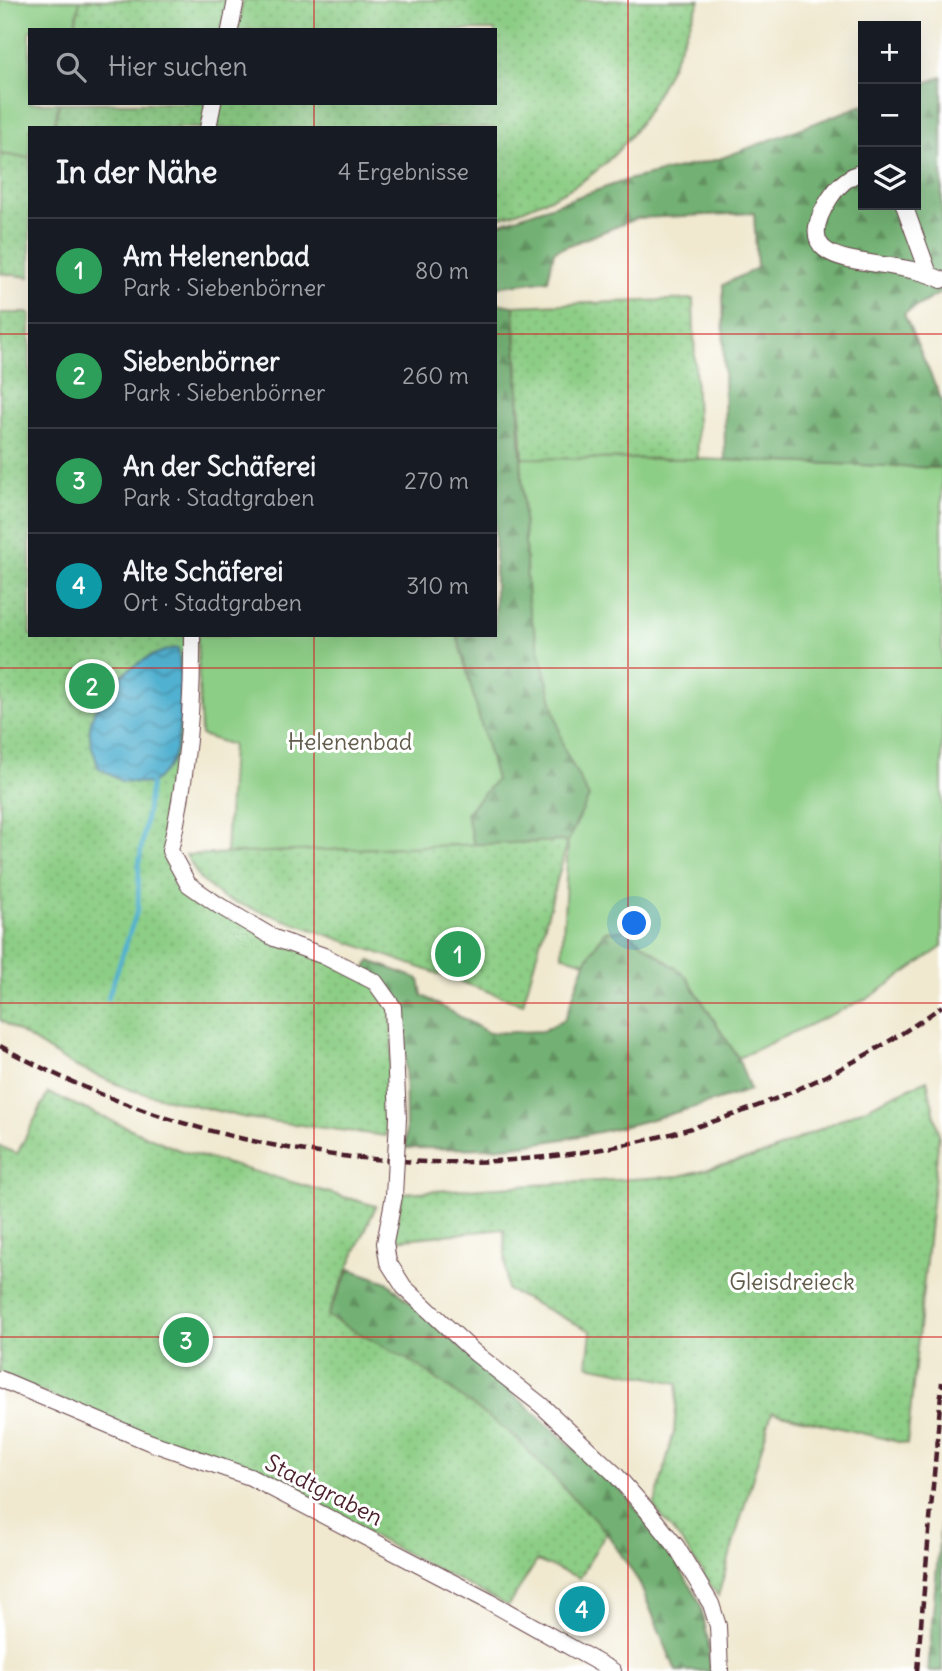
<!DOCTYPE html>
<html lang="de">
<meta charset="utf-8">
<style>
body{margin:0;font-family:Delius,sans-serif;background:#242831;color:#f1f3f6}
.controls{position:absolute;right:21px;top:21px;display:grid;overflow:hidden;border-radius:0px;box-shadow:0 7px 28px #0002}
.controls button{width:63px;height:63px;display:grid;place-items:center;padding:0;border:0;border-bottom:2px solid #363941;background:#171b24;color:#f1f3f6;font:35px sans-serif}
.you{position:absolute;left:635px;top:924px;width:24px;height:24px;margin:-18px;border:5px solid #fff;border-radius:50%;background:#1a73e8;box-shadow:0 0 0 10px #1a73e833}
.badge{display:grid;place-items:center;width:46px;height:46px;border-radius:50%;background:#8c9099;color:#fff;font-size:23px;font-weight:700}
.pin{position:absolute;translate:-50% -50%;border:4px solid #fff;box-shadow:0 2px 7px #0006}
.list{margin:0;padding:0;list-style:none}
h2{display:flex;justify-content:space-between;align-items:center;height:91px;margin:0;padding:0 28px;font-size:30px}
h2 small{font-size:23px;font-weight:400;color:#9ea1a6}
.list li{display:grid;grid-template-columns:46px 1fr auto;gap:21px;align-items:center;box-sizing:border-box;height:105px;padding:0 28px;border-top:2px solid #363941}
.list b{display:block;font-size:26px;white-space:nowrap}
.list p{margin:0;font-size:23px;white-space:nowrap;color:#9ea1a6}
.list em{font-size:23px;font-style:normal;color:#9ea1a6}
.icon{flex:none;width:38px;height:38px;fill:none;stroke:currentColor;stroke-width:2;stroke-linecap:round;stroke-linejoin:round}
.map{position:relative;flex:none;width:942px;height:1671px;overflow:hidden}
.search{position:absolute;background:#171b24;box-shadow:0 7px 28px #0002;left:28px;top:28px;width:469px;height:77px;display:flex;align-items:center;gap:18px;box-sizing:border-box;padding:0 24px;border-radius:0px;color:#9ea1a6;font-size:26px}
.panel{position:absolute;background:#171b24;box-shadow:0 7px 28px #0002;left:28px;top:126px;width:469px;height:511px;border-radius:0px}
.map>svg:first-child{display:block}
.green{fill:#8dce86;stroke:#6c7658;stroke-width:2}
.forest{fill:url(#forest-firs);stroke:#5e684f;stroke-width:2}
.garden{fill:url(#garden-dots);stroke:#6c7658;stroke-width:2}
.water{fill:url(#water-waves);stroke:#4e687e;stroke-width:2}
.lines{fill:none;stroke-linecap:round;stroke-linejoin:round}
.stream{stroke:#51b1d0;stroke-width:4.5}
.minor-casing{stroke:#633d44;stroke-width:18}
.minor{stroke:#fff;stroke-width:16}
.rail{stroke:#4a1f2b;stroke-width:4.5;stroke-dasharray:10 5;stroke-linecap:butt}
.minor-bridge-casing{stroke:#633d44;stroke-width:18;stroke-linecap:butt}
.minor-bridge{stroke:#fff;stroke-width:16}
.grid{fill:none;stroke:#d62828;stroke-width:2;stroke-opacity:0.55}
.labels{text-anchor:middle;stroke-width:6;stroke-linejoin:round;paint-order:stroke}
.park-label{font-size:23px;fill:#615c4b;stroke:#fff}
.street-label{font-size:23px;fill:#4a1f2b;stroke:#fff}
</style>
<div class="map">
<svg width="942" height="1671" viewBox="0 0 942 1671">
<defs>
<pattern id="forest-firs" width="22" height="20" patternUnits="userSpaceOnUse" patternTransform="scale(1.75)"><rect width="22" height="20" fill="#72b173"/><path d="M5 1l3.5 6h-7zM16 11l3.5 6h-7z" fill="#608f5f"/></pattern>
<pattern id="garden-dots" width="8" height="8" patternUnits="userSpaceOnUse" patternTransform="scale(1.75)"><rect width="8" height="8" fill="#8dce86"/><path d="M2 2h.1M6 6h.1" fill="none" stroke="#7bb074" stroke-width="1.8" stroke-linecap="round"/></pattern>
<pattern id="water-waves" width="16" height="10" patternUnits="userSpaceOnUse" patternTransform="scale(1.75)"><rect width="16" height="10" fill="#51b1d0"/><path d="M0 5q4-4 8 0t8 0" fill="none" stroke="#458fa9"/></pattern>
</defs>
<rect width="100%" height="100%" fill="#fff"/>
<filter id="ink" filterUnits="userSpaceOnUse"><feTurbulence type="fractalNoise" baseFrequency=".0143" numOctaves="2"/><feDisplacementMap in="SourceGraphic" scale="14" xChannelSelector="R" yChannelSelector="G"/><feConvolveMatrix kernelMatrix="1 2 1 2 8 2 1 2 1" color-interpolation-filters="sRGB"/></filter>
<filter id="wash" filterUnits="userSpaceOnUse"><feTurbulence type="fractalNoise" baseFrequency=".00686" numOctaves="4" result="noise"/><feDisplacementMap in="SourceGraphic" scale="28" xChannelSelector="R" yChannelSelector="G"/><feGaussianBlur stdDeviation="1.57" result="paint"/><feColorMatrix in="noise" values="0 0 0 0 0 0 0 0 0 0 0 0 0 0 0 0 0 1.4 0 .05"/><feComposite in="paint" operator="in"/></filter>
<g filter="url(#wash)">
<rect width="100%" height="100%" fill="#f0e9d0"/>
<path class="green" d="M0,0H80L74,30H30V103H59L54,128H30V158L0,154Z
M495,303L523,458L698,459L942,468V947L872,996L738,1058L686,976L605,931L585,962L562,955L568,841L226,854L232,745L201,735L197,635H495Z"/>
<path class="forest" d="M942,77V292L904,314L942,401V468L725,460L723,285L757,268L754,213L638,218L554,251L548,280L495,287V225L627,180L719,159L863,105V205H916V86Z
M495,303L514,306L528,604L564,749L589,797L568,841L474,845L466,813L496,780L457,635H495Z
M605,931H626L686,976L738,1058L750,1090C665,1117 576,1143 487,1148C460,1149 433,1148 406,1148L405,1017L391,988L366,968L370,961L419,979L422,995L489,1033L543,1031L565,1019L585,962Z
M350,1269L387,1282L620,1489L663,1541L700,1602L708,1640L710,1671H676L639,1582L606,1532L515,1437L327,1316Z
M942,1506V1671H928Z"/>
<path class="garden" d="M80,0H228L222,30H74Z
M243,0H700C662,86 636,166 541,202C526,208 511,216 495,218V128H213L220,103H495V30H237Z
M59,103H208L203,128H54Z
M0,154L30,158V277L0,273Z
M693,299L698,459L523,458L514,306Z
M0,313H30V635H185L184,737L167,853L188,890L375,982L393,1007L390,1111L385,1136L246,1118L131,1090L72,1065L0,1020Z
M568,841L523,1004L223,898L200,879L186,855Z
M927,1080L939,1135L907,1444L772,1412L718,1596L682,1542L654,1507L674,1432L678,1383L587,1365L591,1331L507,1290L504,1229L394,1240L402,1193L680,1176L768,1153Z
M48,1093L179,1150L376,1206L327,1316L416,1364L515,1437L606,1532L580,1578L537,1561L508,1606L254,1475L148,1439L0,1373V1146L17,1154Z"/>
<path class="water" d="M178,648C182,676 184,740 170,764C166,772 157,778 151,784L121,781L98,767C96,757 90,745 90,735C87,694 142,652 178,648Z"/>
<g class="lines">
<path class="stream" d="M108,998L138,908L139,864L151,784"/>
</g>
</g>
<g filter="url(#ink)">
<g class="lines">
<defs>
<path id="minor" d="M230,30L236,0
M208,128L213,103
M863,172C849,175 837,187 830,198C790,259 848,259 890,266C908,269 926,272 942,280
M904,205L929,274
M192,635C193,709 187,779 170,851L188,884L218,905L274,938L324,956L375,982L393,1007L398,1118
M394,1196L385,1243L388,1262L404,1287L475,1353L541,1405L615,1474L645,1508L676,1546L711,1604L718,1626L720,1671
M0,1379L149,1442L250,1477L490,1602L613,1671"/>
</defs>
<use href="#minor" class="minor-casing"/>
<use href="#minor" class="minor"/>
<path class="rail" d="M0,1046C293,1208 666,1206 942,1006
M917,1671L942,1382"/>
<defs>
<path id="minor-bridge" d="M394,1196L398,1118"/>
</defs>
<use href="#minor-bridge" class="minor-bridge-casing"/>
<use href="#minor-bridge" class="minor-bridge"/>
</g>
</g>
<path class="grid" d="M314,0V30M628,0V1671M314,103V128M0,334H30M495,334H942M314,635V1671M0,668H942M0,1003H942M0,1337H942"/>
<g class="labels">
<g class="park-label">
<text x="350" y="750">Helenenbad</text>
<text x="792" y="1290">Gleisdreieck</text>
</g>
<g class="street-label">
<text transform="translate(324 1490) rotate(27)" y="8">Stadtgraben</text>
</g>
</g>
</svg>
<div class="controls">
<button>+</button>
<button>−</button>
<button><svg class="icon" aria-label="layers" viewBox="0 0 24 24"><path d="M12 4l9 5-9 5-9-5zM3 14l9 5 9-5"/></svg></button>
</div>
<div class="you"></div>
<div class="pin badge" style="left:458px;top:954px;background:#2e9e5b">1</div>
<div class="pin badge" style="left:92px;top:686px;background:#2e9e5b">2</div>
<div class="pin badge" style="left:186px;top:1340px;background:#2e9e5b">3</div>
<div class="pin badge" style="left:582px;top:1609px;background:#0f9aa8">4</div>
<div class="search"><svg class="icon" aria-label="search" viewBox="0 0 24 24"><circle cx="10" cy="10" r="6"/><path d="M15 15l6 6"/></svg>Hier suchen</div>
<section class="panel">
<h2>In der Nähe<small>4 Ergebnisse</small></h2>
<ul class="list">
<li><span class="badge" style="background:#2e9e5b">1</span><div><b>Am Helenenbad</b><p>Park · Siebenbörner</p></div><em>80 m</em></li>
<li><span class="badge" style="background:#2e9e5b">2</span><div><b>Siebenbörner</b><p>Park · Siebenbörner</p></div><em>260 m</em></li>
<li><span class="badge" style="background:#2e9e5b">3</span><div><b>An der Schäferei</b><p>Park · Stadtgraben</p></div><em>270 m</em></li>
<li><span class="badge" style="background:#0f9aa8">4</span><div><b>Alte Schäferei</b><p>Ort · Stadtgraben</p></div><em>310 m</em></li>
</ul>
</section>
</div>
